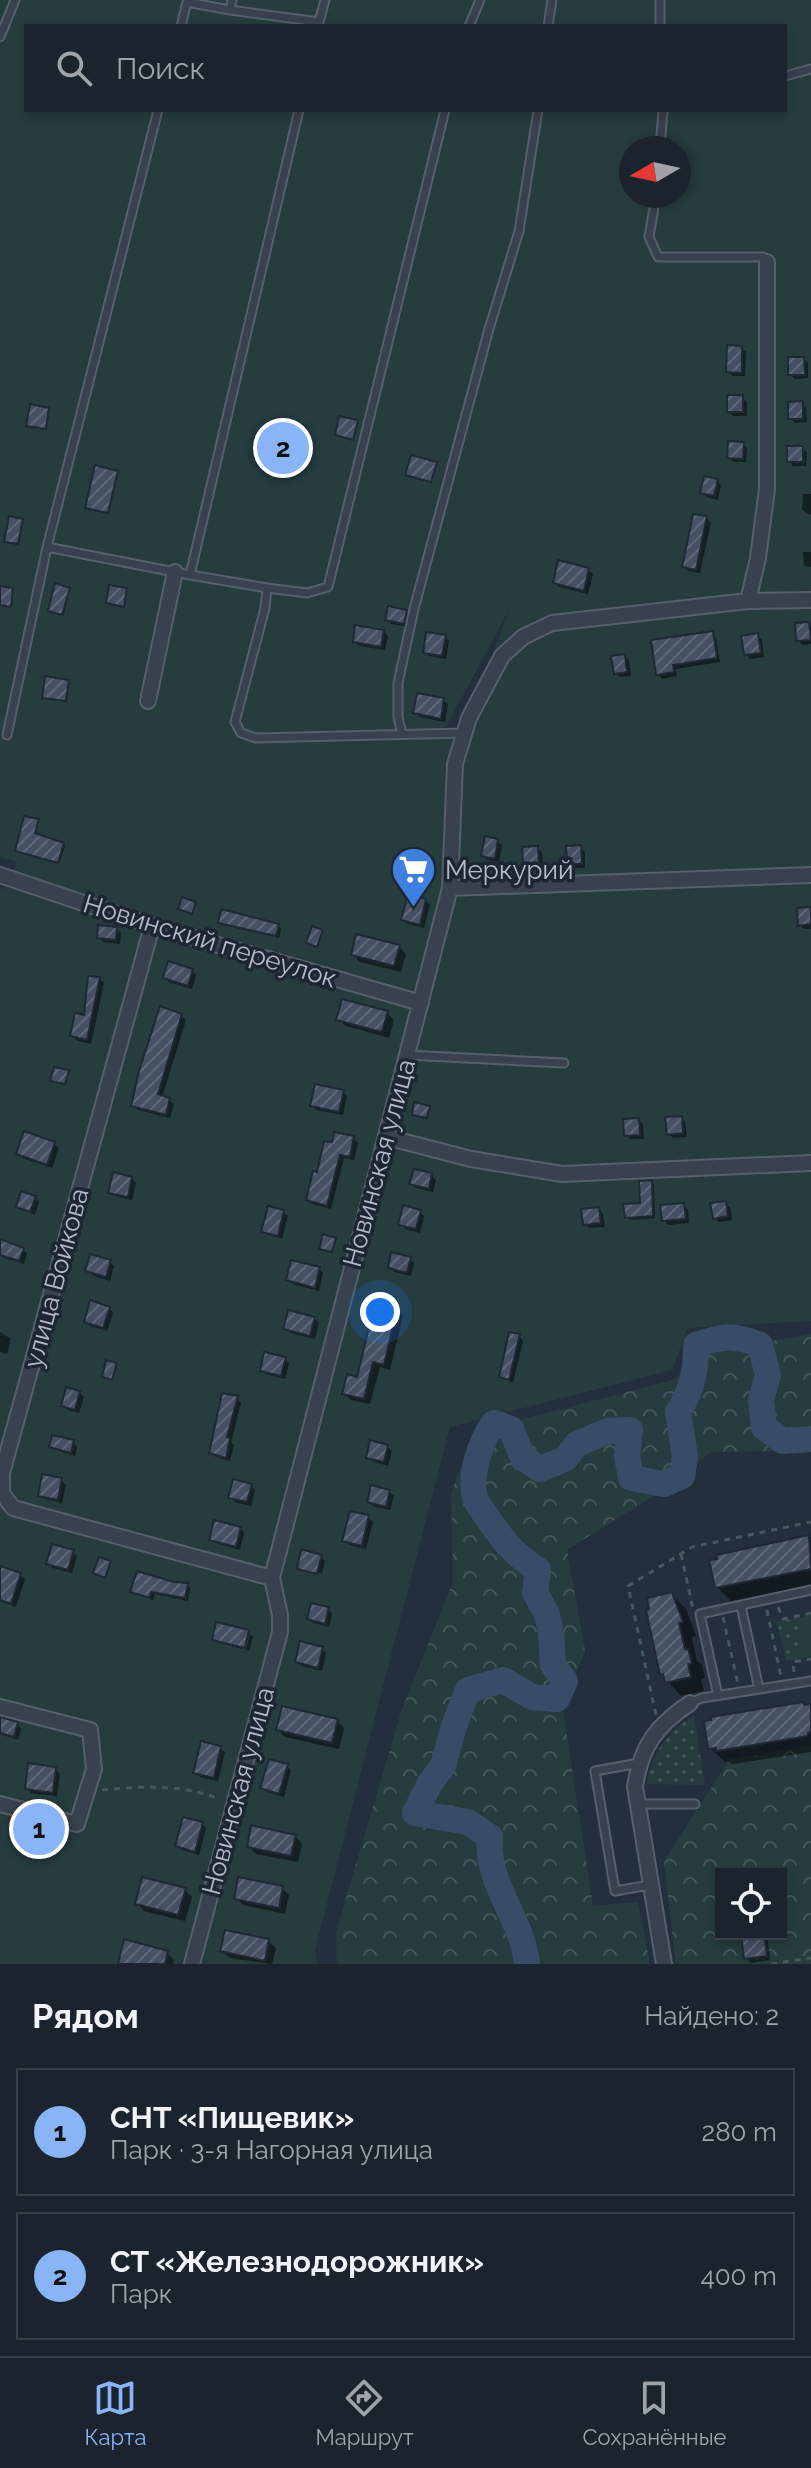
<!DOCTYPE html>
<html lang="ru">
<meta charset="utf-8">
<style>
body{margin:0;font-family:Raleway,sans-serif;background:#242b36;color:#f1f3f6}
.controls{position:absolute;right:24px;bottom:24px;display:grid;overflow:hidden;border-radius:0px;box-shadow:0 4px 12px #0003}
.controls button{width:72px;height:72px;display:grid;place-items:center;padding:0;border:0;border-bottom:2px solid #39404a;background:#1b232e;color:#f1f3f6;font:40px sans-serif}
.compass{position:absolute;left:619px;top:136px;width:72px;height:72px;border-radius:50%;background:#1b232e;box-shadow:0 4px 12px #0003;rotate:261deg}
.you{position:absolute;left:380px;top:1312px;width:28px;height:28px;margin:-20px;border:6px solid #fff;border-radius:50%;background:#1a73e8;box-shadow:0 0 0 12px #1a73e833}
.badge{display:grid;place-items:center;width:52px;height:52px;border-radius:50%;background:#8ab4f8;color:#111;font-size:26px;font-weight:700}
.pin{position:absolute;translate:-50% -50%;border:4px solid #fff;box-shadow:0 2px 8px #0006}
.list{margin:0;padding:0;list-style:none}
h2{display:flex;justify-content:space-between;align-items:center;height:104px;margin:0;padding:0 32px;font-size:34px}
h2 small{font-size:26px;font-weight:400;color:#a0a4aa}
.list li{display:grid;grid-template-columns:52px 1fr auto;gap:24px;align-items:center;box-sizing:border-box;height:128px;margin:0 16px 16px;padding:0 16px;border:2px solid #39404a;border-radius:0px}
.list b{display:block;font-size:30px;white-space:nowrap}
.list p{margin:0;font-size:26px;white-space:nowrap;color:#a0a4aa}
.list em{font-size:26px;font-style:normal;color:#a0a4aa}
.icon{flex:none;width:44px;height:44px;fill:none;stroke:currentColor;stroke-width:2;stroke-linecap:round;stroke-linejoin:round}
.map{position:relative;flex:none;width:811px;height:1964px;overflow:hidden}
.search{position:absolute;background:#1b232e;box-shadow:0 4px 12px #0003;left:24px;right:24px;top:24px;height:88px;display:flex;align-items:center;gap:20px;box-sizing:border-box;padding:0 28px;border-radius:0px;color:#a0a4aa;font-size:30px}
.sheet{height:392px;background:#1b232e}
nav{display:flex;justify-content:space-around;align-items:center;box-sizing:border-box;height:112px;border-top:2px solid #39404a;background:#1b232e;font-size:22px;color:#a0a4aa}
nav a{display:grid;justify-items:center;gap:4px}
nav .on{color:#8ab4f8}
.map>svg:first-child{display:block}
.green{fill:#263c3f;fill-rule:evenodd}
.forest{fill:url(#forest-crowns);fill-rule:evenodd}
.park{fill:url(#park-dots)}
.shadow{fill:#0007}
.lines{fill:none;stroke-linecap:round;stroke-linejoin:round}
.river{stroke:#394c67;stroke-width:26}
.building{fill:url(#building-hatch);stroke:#1f2835;stroke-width:2}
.service-casing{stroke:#565f6c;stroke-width:11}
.minor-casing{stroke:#565f6c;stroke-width:18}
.path{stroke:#44595c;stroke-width:3;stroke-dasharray:6 6;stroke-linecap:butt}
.service{stroke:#38414e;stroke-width:7}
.minor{stroke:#38414e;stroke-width:14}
.labels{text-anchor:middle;stroke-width:7;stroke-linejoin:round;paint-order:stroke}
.poi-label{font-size:26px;fill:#b4bcc9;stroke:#1d2633;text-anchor:start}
.street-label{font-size:26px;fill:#b4bcc9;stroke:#1d2633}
</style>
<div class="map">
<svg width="811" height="1964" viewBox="0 0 811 1964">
<defs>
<pattern id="forest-crowns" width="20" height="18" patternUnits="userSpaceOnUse" patternTransform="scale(2)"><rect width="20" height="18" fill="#263c3f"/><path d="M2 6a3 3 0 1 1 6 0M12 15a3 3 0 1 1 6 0" fill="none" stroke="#435659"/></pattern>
<pattern id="park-dots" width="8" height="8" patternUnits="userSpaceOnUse" patternTransform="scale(2)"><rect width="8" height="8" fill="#263c3f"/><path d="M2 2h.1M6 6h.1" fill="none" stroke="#435659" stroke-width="1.8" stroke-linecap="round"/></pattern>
<pattern id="building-hatch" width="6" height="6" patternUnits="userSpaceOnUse" patternTransform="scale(2)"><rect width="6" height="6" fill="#455162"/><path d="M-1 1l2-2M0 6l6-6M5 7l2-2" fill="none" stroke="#5d6877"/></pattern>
</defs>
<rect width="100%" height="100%" fill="#242f3e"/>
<path class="green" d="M0,0H811V1321L688,1328L672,1370L450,1427L315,1950L317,1964H0V888L4,889L17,862L0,857ZM26,26H785V110H26ZM631,148H679V196H631ZM509,610L464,733L442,734Z
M811,1615V1656L803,1658L797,1618Z"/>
<path class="forest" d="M811,1334V1440L788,1451L711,1452L653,1496L567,1550L585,1651L563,1710L593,1906L638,1902L650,1964H337L336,1932L401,1712L453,1582L451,1494L473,1432L673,1380L707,1352Z
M811,1746V1964H676L664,1861L730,1759ZM721,1874H781V1934H721Z"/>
<path class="park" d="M797,1618L803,1658L786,1661L777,1622Z
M694,1716L705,1785L647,1784C652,1754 667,1731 694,1716Z"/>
<path class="shadow" d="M741,348L746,352L745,376H733L728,371Z
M804,359L808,363V378L795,379L790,374Z
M742,397L747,402V416H733L729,411Z
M802,403L806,408L807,422L795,423L790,418Z
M743,444L747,448L746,462H734L729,457Z
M802,448L807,453L806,466H793L789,461Z
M116,472L109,513L89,509Z
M717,481L721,485L718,500L707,497L702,493Z
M803,494H811V515L802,510Z
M706,518L711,523L700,573L688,571L684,566Z
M22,521L19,545L8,543L7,541Z
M803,552H811V567L804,566Z
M588,570L593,574L588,594L559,587L555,583Z
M69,589L64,615L52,612Z
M406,612L411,616L408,627L391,624L387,619Z
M809,624L811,627V644L802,645L798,640Z
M383,631L388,636L385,650L359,646L355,642Z
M712,634L716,638L720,662L676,669L677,676L662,679L658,674Z
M757,635L762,640L764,657L750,659L746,654Z
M445,637L449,641L446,659L429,656L425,652Z
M624,656L629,660L631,676L620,677L616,673Z
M68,681L67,702L44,697Z
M443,700L448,704L445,722L420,717L415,713Z
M38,821L36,836L65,846L59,864L18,852Z
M497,841L502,845L499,862L488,860L483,856Z
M580,847L585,852V868H573L569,863Z
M537,848L542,852L543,867L530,868L525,863Z
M425,900L430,905L424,928L408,924L403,919Z
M811,909V929H804L800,925Z
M220,922L278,925L281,929L279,938L224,925Z
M116,929L121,933L120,944L103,942L99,937Z
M399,947L406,954L401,972L360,962L353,955Z
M192,971L196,975L192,989L169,982L165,978Z
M99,979L104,983L91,1044L76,1040L72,1035L85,1018Z
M387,1013L394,1020L389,1038L346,1026L338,1019Z
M181,1016L186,1020L162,1097L174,1104L170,1118L138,1110L134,1105Z
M343,1092L347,1096L343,1115L317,1110L313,1105Z
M681,1118L685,1122L687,1137L673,1138L669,1134Z
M638,1120L643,1124L644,1139H630L626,1135Z
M353,1138L358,1143L354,1160L344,1158L331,1209L313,1204L308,1200L333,1145Z
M54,1144L59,1148L52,1168L23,1158L19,1154Z
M431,1175L436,1180L433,1192L416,1188L412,1184Z
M132,1179L136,1183L132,1200L115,1196L110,1192Z
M651,1182L654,1185L655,1218L630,1220L627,1217L642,1205Z
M35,1198L39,1202L35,1215L18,1207Z
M725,1203L730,1207L732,1220L719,1222L714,1218Z
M684,1205L688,1210L689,1223L668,1225L664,1220Z
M599,1209L603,1214L605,1227L589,1228L585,1224Z
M283,1212L288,1216L282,1239L268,1235L263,1231Z
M420,1212L424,1216L420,1233L405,1229L401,1224Z
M0,1245L23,1249L27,1254L24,1264L2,1257Z
M410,1259L414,1263L411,1276L394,1272L390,1267Z
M110,1262L114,1266L110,1281L92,1275L88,1271Z
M319,1269L323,1273L319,1291L293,1284L288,1280Z
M109,1308L113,1313L107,1331L90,1326L86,1322Z
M396,1309L403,1316L390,1370L380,1367L370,1404L351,1400L344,1393L358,1379Z
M314,1318L319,1323L315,1339L290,1333L286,1328Z
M0,1332L11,1339L7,1354L0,1352Z
M519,1336L523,1341L513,1383L501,1377Z
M285,1359L289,1363L285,1379L266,1374L262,1370Z
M79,1392L84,1397L79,1413L68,1410L63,1405Z
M237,1398L241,1403L231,1442L234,1445L230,1461L216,1457L211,1453Z
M73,1442L77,1447L75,1456L56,1450L51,1446Z
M387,1447L392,1451L388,1466L372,1461L368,1457Z
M61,1480L66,1485L62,1503L45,1499L40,1495Z
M251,1485L255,1490L251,1506L235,1502L231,1497Z
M389,1492L394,1496L390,1510L373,1506L369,1502Z
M368,1517L373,1522L366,1549L349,1545L345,1540Z
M240,1528L244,1533L240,1550L215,1543L211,1539Z
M811,1537V1585L731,1601L717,1587L719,1557Z
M73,1552L77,1556L72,1573L53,1568L48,1563Z
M321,1556L325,1561L322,1573L299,1568Z
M0,1568L20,1575L25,1579L16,1607L0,1601Z
M173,1584L187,1585L190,1588L188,1601L155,1594L153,1600L133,1592Z
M671,1594L686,1609L696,1636L692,1637L697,1661L702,1665L705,1678L701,1679L704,1691L681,1696L662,1674Z
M328,1609L332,1614L329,1627L314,1623L309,1619Z
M247,1632L242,1649L219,1643L214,1639Z
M250,1634L253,1637L249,1651L246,1650Z
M322,1649L326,1653L322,1671L302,1666L297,1662Z
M811,1706V1752L732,1764L730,1762H725L710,1748Z
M0,1721L17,1724L21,1728L18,1740L0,1734Z
M337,1721L344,1728L339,1749L285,1737L278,1730Z
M220,1748L225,1752L218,1781L200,1777L196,1772Z
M286,1766L291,1770L284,1797L267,1792L263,1788Z
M55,1769L60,1774L57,1796L31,1793L27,1788Z
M202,1824L206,1828L199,1855L182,1850L177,1846Z
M295,1836L302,1844L298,1862L256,1854L249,1846Z
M282,1888L289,1895L285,1914L243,1905L236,1898Z
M184,1890L192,1897L185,1921L144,1911L137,1903Z
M743,1934H767L770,1960L751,1963L746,1958Z
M268,1941L276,1948L272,1964L230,1958L222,1951Z
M167,1953L174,1960L173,1964H120Z"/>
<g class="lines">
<path class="river" d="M527,1964C523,1920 485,1882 490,1837L468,1822L415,1813L430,1783L443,1766L453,1729L468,1690L503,1680L532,1697L557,1699L565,1681L553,1665L551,1632L547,1615L535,1592L538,1570C512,1553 503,1540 486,1516C483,1511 478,1505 476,1500C468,1479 480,1441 494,1423L511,1429L523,1458L540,1469L565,1459L577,1444L608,1431L630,1430L627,1456L631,1478L664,1484L682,1476L685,1457L678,1412C692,1389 696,1372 696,1345C722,1336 734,1334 760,1345L768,1375L761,1400L764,1427L783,1441L811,1439"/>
</g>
<path class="building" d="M727,345L742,346V373L726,372Z
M788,357H804L805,375H788Z
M727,395H743V412H727Z
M803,401V419H788V402Z
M30,404L49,408L46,429L26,426Z
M339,416L358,420L353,440L335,435Z
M728,441L744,442L743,459L727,458Z
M787,446H803V462H787Z
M411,455L437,462L431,482L405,475Z
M95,465L118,471L108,513L85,508Z
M704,476L718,479L714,496L700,493Z
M693,514L707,516L696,570L682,567Z
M9,516L23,519L18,544L4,542Z
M558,560L589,568L584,591L553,583Z
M55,583L70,588L62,615L48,611Z
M109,585L127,588L124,607L106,603Z
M0,586L13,588L11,607L0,605Z
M388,606L407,610L404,624L385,620Z
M809,622L811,640L796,641L795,623Z
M355,625L384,630L381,647L353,642Z
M713,631L717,658L673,665L674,672L656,675L651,640Z
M426,632L446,635L442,656L423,653Z
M758,633L761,653L744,655L741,636Z
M625,654L627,672L614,674L611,656Z
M45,676L69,680L66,701L42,698Z
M417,693L444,698L441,719L413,713Z
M24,816L39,819L35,833L64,843L58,863L15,851Z
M485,836L498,839L495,859L481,856Z
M581,845L582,864H567L566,846Z
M538,846L539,863L523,864L522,847Z
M408,894L426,899L420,925L401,920Z
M182,897L196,902L192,914L178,909Z
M811,907V924L798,926L797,908Z
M221,909L279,924L276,936L218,923Z
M98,925L117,927L116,940L97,938Z
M312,926L323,930L317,947L306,943Z
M356,934L400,945L394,966L351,955Z
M168,961L193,969L188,986L163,978Z
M88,976L100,977L87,1040L70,1036L75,1013L84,1015Z
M342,999L388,1011L382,1032L336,1020Z
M160,1006L182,1014L158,1094L170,1098L166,1115L131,1106L139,1071Z
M54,1067L69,1070L65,1084L50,1081Z
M315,1084L344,1090L339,1112L310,1106Z
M414,1102L430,1106L427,1118L412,1115Z
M682,1116L683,1133L667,1135L665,1117Z
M639,1118L640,1135L624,1136L623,1119Z
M24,1131L55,1142L47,1165L16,1154Z
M334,1132L354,1136L350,1157L340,1155L327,1206L306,1200L313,1171L317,1172L324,1141L332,1142Z
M414,1169L432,1173L429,1189L409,1184Z
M113,1172L132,1177L128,1197L108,1193Z
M652,1180L653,1216L625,1218L623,1204L640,1203L639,1181Z
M21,1191L36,1196L30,1212L16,1207Z
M726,1201L728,1216L713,1219L710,1203Z
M684,1203L686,1219L662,1221L660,1205Z
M403,1205L421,1210L416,1229L398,1225Z
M268,1206L284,1210L278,1236L261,1232Z
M599,1207L601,1223L583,1225L581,1209Z
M323,1234L336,1238L332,1252L319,1249Z
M0,1239L24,1248L19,1261L0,1255Z
M391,1252L411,1257L407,1273L388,1268Z
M90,1254L111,1260L106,1277L85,1271Z
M291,1260L320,1267L315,1288L286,1280Z
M90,1300L110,1307L103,1328L84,1322Z
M375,1302L397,1308L384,1365L373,1362L364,1399L342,1394L347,1374L357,1377Z
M288,1310L315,1317L310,1336L283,1329Z
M509,1332L520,1334L509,1380L499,1377Z
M264,1352L286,1357L281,1376L260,1371Z
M106,1360L117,1363L112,1380L102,1377Z
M66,1387L80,1391L75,1410L61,1406Z
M222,1393L238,1396L227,1437L230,1438L226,1458L209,1453Z
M52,1435L74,1440L71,1453L49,1447Z
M370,1440L388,1445L384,1462L366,1458Z
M42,1474L62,1478L58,1500L38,1496Z
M233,1479L252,1484L247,1502L228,1498Z
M371,1485L390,1490L386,1507L367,1502Z
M350,1511L369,1515L362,1546L342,1541Z
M214,1520L241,1527L236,1547L209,1540Z
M809,1535L811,1569L715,1588L709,1560L717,1559L716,1555Z
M52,1544L74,1550L68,1570L46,1564Z
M301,1549L322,1555L317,1574L297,1569Z
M99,1557L111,1561L105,1578L93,1573Z
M0,1566L21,1573L11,1604L0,1600Z
M137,1571L174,1582L188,1583L185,1598L151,1592L150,1598L130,1592Z
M672,1592L683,1622L679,1623L685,1649H688L692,1663L688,1664L691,1677L665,1683L663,1674L660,1675L646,1610L649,1609L647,1598Z
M311,1603L329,1607L325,1624L307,1619Z
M216,1622L249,1630L245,1648L212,1640Z
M300,1641L323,1647L318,1668L295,1662Z
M803,1702L804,1705L811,1704V1732L808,1733V1736L716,1751V1748L708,1749L704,1721L711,1720V1717Z
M282,1706L338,1719L332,1743L276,1730Z
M0,1717L18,1722L14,1737L0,1733Z
M201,1741L221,1746L214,1778L193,1773Z
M269,1759L288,1764L279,1794L260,1788Z
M28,1763L56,1767L53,1793L25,1789Z
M183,1817L203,1822L195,1852L175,1846Z
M251,1825L296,1835L291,1856L247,1847Z
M142,1877L186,1888L178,1915L135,1904Z
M238,1877L283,1886L279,1908L234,1899Z
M225,1930L269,1939L265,1961L220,1951Z
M741,1934H764L767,1956L744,1959Z
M124,1939L168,1951L165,1964H118Z"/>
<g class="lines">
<defs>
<path id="service" d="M232,0L230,10L319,22L325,0
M660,0V26
M181,26L187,2L230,10
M469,26L480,0
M548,26L552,0
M0,37L15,0
M785,76L811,69
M299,110L190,575L267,588L265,608L235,722L241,733L256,738L464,733
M660,148L663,110
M656,196L649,237L658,257H763L767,262
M47,547L190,575
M267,588L307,593L328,587L445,110
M402,734L398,717V683L414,609L489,329L519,231L538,110
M7,735L47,547L158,110
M407,1055L564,1063
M741,1606L759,1689
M718,1696L700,1614L811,1590
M690,1703L702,1698L811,1681
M639,1763L595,1771L615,1891L650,1885
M637,1804H695"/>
<path id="minor" d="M748,601L758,558L767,489V262
M148,701L175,572
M0,875L152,926L421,1003
M450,888L811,875
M152,926L2,1473V1493L13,1508L272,1578
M386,1137L471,1159L562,1174L811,1163
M0,1707L90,1730L94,1769L77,1824L0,1804
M192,1964L280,1632V1615L272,1578L450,888L455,764L469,718L502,656L523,637L552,623L748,601L811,600
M664,1964L635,1787C641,1746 656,1726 690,1703"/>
</defs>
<use href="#service" class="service-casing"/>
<use href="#minor" class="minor-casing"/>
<path class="path" d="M681,1554L693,1609
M778,1607L783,1619L811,1613
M767,1610L781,1677
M723,1617L738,1684
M794,1672L793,1662L811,1659
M656,1715L628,1586L692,1547L811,1522
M102,1790C144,1786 180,1784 220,1799
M771,1964L811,1958"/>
<use href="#service" class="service"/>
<use href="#minor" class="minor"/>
</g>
<defs>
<symbol id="supermarket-pin" viewBox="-11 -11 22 30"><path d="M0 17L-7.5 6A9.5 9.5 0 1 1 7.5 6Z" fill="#3f7fe0" stroke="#1d2633"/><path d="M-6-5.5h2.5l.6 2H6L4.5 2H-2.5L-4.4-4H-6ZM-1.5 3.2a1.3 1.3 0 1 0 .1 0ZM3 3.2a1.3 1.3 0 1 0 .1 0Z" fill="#fff"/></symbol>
</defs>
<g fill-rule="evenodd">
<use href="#supermarket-pin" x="388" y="844" width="51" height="69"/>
</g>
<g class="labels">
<g class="poi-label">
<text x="445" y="879">Меркурий</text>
</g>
<g class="street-label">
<text transform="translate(210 941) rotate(17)" y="9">Новинский переулок</text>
<text transform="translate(379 1163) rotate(-75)" y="9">Новинская улица</text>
<text transform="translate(56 1278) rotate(-75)" y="9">улица Войкова</text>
<text transform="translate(238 1791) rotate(-75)" y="9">Новинская улица</text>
</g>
</g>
</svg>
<div class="controls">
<button><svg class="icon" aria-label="locate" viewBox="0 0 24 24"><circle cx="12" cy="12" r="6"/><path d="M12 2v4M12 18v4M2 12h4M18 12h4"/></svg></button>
</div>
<svg class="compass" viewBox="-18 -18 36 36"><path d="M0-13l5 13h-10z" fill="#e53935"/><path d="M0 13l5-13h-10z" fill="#a0a4aa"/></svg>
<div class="you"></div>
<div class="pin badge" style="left:39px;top:1829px">1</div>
<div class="pin badge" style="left:283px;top:448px">2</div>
<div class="search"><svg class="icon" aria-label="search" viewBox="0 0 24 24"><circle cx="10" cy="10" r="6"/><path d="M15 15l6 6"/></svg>Поиск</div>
</div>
<section class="sheet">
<h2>Рядом<small>Найдено: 2</small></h2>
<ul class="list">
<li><span class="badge">1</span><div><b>СНТ «Пищевик»</b><p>Парк · 3-я Нагорная улица</p></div><em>280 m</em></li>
<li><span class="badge">2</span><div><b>СТ «Железнодорожник»</b><p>Парк</p></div><em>400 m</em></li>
</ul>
</section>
<nav>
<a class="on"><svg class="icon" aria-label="map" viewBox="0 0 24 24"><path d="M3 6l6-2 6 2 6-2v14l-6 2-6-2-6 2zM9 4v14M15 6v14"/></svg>Карта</a>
<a><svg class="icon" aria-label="directions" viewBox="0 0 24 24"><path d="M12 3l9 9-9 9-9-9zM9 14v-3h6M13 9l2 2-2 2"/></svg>Маршрут</a>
<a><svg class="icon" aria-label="saved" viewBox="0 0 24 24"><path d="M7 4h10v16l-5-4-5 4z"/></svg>Сохранённые</a>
</nav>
